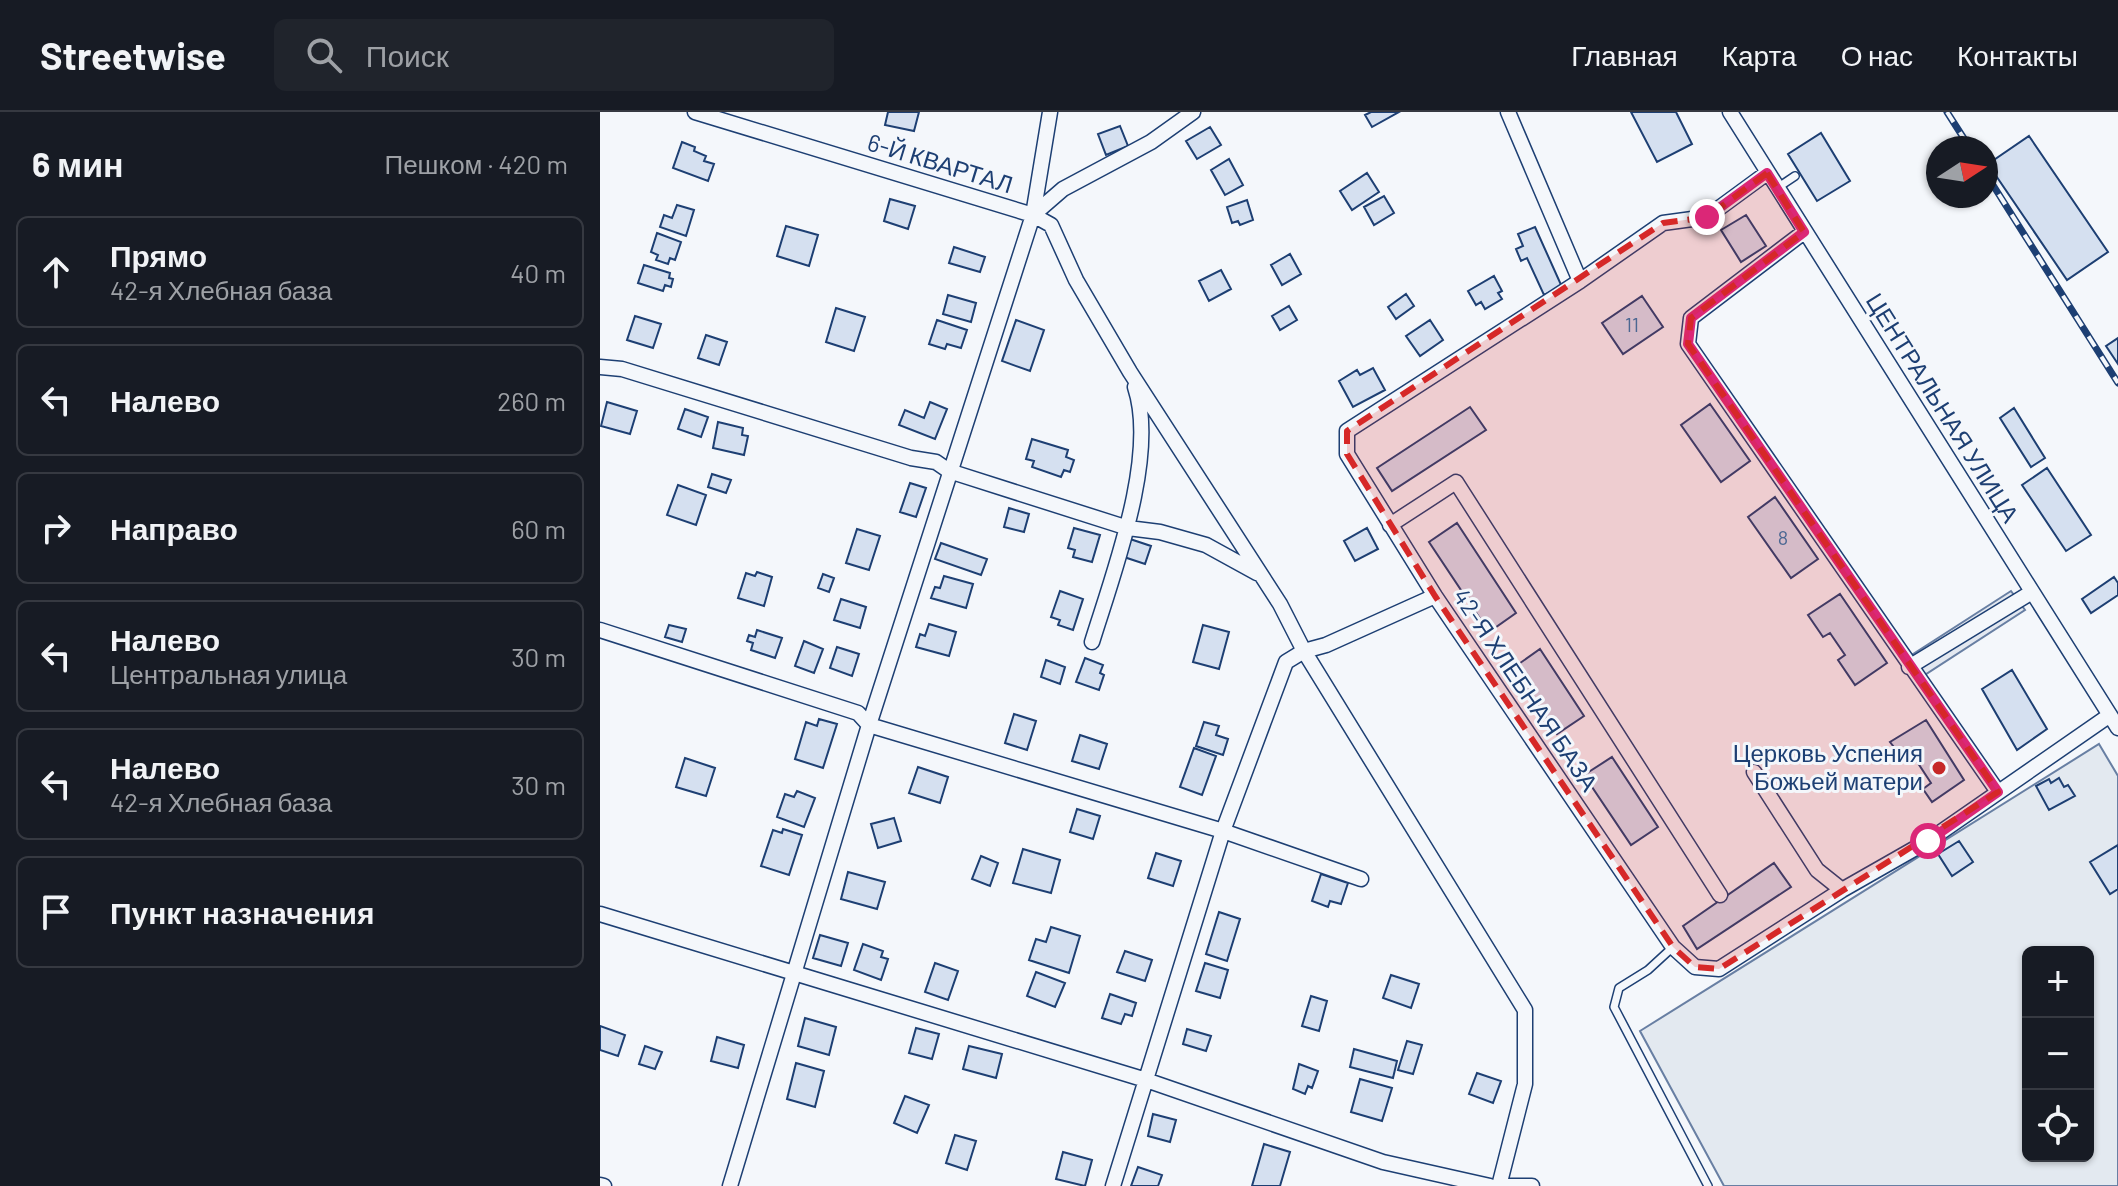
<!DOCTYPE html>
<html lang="ru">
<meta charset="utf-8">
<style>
body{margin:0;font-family:Barlow,sans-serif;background:#20242c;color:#f1f3f6}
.controls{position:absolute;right:24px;bottom:24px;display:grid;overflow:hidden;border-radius:12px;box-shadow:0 2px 6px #0004}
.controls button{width:72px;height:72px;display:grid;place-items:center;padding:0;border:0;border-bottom:2px solid #363941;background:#171b24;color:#f1f3f6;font:40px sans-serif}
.compass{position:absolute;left:1326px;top:24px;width:72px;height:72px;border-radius:50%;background:#171b24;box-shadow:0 2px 6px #0004;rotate:78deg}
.stop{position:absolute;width:24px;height:24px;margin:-18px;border:6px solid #db2777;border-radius:50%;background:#fff}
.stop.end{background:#db2777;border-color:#fff;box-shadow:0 2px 8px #0008}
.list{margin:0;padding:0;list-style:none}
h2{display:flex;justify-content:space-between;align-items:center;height:104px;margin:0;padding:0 32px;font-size:34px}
h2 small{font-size:26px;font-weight:400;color:#9ea1a6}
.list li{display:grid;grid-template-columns:52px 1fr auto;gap:24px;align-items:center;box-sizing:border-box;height:112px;margin:0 16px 16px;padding:0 16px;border:2px solid #363941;border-radius:12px}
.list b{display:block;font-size:30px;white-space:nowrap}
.list p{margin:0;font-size:26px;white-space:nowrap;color:#9ea1a6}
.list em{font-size:26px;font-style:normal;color:#9ea1a6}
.icon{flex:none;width:44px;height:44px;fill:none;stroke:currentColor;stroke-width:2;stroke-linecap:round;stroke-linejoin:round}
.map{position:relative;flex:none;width:1518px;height:1074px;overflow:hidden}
header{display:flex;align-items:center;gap:48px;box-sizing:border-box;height:112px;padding:0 40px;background:#171b24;border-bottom:2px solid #363941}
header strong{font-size:38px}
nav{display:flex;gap:44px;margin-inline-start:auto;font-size:28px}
.search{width:560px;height:72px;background:#20242c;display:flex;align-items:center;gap:20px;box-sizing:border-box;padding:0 28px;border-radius:12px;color:#9ea1a6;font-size:30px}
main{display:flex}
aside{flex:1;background:#171b24}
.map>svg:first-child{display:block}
.green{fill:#e3e9f0;stroke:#687fa3;stroke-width:2;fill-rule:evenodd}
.parking{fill:#e3e8f0;stroke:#687fa3;stroke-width:2}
.building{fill:#d5e0f0;stroke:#1d3f73;stroke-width:2}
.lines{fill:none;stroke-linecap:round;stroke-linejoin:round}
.lane-casing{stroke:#1d3f73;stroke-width:10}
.street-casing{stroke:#1d3f73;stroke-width:17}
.lane{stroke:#f4f7fb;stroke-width:7}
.street{stroke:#f4f7fb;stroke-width:14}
.rail-casing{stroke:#1d3f73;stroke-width:7}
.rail{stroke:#f4f7fb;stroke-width:4;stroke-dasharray:12;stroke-linecap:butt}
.route{stroke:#db2777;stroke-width:10}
.marked{fill:#d62828;fill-opacity:0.2;stroke:#d62828;stroke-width:6;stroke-dasharray:16 10;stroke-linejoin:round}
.poi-dot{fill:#c62828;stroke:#f4f7fb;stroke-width:3}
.labels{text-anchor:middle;stroke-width:6;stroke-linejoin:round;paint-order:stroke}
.number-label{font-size:20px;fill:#4b6792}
.street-label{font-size:24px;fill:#1d3f73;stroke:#f4f7fb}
.poi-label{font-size:24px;fill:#1d3f73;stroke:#f4f7fb;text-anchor:end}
</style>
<header>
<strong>Streetwise</strong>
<div class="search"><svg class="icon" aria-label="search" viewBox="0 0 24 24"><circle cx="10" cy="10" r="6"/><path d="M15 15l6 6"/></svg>Поиск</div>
<nav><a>Главная</a><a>Карта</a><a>О нас</a><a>Контакты</a></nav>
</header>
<main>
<aside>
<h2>6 мин<small>Пешком · 420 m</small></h2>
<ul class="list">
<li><svg class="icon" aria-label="ahead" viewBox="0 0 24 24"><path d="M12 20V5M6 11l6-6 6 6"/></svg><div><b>Прямо</b><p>42-я Хлебная база</p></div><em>40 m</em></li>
<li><svg class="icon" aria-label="left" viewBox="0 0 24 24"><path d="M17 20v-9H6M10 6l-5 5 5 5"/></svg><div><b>Налево</b></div><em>260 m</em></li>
<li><svg class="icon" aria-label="right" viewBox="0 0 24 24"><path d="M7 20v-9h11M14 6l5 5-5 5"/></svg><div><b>Направо</b></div><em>60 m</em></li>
<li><svg class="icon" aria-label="left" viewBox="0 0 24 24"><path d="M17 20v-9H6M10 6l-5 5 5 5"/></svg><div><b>Налево</b><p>Центральная улица</p></div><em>30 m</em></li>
<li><svg class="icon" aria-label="left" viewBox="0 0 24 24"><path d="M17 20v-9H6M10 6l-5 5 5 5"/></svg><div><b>Налево</b><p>42-я Хлебная база</p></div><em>30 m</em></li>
<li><svg class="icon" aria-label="arrive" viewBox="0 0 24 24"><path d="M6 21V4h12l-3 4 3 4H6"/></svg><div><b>Пункт назначения</b></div></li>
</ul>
</aside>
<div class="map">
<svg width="1518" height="1074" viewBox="0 0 1518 1074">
<rect width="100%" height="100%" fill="#f4f7fb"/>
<path class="green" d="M1499,632L1518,664V1074H1124L1040,919ZM1428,840H1488V1044H1428Z"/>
<path class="parking" d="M1411,479L1425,498L1323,564L1310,544Z"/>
<path class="building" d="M288,0H319L314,19L285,13Z
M771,0H799L772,15L765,3Z
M1031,0H1076L1092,32L1057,50Z
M520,14L528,34L506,43L498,22Z
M610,15L621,33L597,47L586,29Z
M1221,21L1250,69L1217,89L1188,42Z
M1429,24L1508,140L1467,168L1388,52Z
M82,30L95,35L94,39L106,44L104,49L114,52L108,69L73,56Z
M629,47L643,73L625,83L611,58Z
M767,61L779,80L752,98L740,79Z
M784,84L794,101L774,113L764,95Z
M290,87L315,94L308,117L284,109Z
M647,88L653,108L640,113L638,109L632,111L627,95Z
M77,93L94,98L86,124L60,115L64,103L72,106Z
M1146,103L1166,134L1141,150L1121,118Z
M186,114L218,123L209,154L177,144Z
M935,115L962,175L944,183L927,146L921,149L916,137L923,134L918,122Z
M57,121L81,130L75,148L70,146L68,152L56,148L58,143L51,140Z
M354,135L385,145L380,160L349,151Z
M690,142L701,162L682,173L671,153Z
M44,153L70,161L69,166L73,167L71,175L65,173L63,179L38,171Z
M621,158L631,177L609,189L599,169Z
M894,164L902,179L898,181L902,187L885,197L881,190L876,193L868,179Z
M806,182L814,194L796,207L788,195Z
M348,183L376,191L371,210L343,202Z
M1042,184L1063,215L1023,242L1002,211Z
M689,194L697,208L680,218L672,204Z
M236,196L265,205L254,239L226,230Z
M35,204L61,212L53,236L27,228Z
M337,208L367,218L361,236L347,232L345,237L329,232Z
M416,208L444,218L430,259L402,249Z
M830,208L843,228L820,244L806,224Z
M106,223L127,230L119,253L98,246Z
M1518,226V252L1506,234Z
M773,256L785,278L753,295L739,269L757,258L760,263Z
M7,290L37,299L30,322L1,314Z
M330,290L347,297L335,327L299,313L305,298L324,306Z
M1110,292L1150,349L1121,370L1081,313Z
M870,295L886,318L792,379L777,356Z
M1414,296L1445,346L1431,355L1400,306Z
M85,297L108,305L101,325L78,317Z
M118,310L143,316L142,323L148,324L144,343L113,336Z
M432,327L468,338L466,345L474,348L470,360L464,358L461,365L432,355L434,349L426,347Z
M1447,356L1491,423L1466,439L1422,373Z
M112,362L131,368L126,381L108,375Z
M310,371L326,376L316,405L300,400Z
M78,373L106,383L96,413L67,403Z
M1175,385L1218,447L1191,466L1148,405Z
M409,396L429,402L424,420L404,415Z
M857,411L916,501L889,520L829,430Z
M474,416L500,423L492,450L473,445L475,438L468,436Z
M767,416L778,437L755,449L744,429Z
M257,417L280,424L269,458L246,451Z
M530,427L551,434L545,452L524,445Z
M341,431L387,447L381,463L335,447Z
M157,460L172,465L164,494L138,486L146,461L155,464Z
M223,462L234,466L229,480L218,476Z
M344,464L373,472L366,496L331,486L335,475L340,476Z
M1514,465L1518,471V483L1491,501L1482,487Z
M460,479L483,487L473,518L458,513L460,508L451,505Z
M1240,482L1287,551L1255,573L1238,548L1245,543L1230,521L1223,525L1208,503Z
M241,487L266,495L260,516L234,508Z
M329,512L356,520L349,544L316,535L320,522L325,524Z
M69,513L86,517L82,530L65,525Z
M603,513L629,520L619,557L593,550Z
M157,518L182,526L175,546L151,538L153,531L147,529L149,523L155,525Z
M204,529L223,537L214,561L195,554Z
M237,535L259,542L252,564L230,556Z
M940,537L984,604L957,622L913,556Z
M485,546L503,553L500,561L504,563L499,578L476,570Z
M446,548L465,555L460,572L441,565Z
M1412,558L1447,617L1417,638L1382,577Z
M414,602L436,609L427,638L405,631Z
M219,607L237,612L223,656L195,647L206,610L217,614Z
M1326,608L1364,668L1332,690L1323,677L1331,671L1310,639L1301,644L1290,630Z
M604,610L619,614L616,623L628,627L623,643L596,634Z
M480,623L507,632L499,657L472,649Z
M594,636L616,644L602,683L580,675Z
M1012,645L1058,715L1031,733L984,663Z
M85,646L115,656L106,684L76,675Z
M318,655L348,665L340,691L309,681Z
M1459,666L1464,675L1468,673L1475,684L1449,698L1436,674L1449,667L1451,671Z
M197,679L215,686L204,715L177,705L185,682L194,685Z
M477,697L500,704L493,727L470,720Z
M294,706L301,729L278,736L271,712Z
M183,717L202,723L189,763L161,754L173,718L182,721Z
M1359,729L1373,750L1352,764L1338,742Z
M1518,733V777L1510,782L1490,750Z
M423,737L460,748L451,781L413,771Z
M556,741L581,749L573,774L548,766Z
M381,744L398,751L390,774L372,767Z
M1174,751L1191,775L1097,837L1083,814Z
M248,760L285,770L277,797L241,787Z
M721,762L748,771L741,792L730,789L728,795L712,789Z
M619,800L640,807L627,849L606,842Z
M451,815L480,824L469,861L429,848L436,827L446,830Z
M220,823L248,831L241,854L213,846Z
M263,832L283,839L281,845L288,847L281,868L254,858Z
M525,839L552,848L545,869L517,860Z
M335,851L358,859L348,888L325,880Z
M605,851L628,858L620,886L596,879Z
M436,860L465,871L455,895L427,884Z
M791,863L819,872L811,896L783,886Z
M510,882L536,891L532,904L525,902L521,912L502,906Z
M711,884L727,889L719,919L702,914Z
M205,906L236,915L229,943L198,934Z
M0,914L25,923L18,944L0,938Z
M316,916L339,922L332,947L309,941Z
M587,917L611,924L606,939L583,932Z
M117,925L144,933L138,956L111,949Z
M807,929L822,933L813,962L798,958Z
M45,934L62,940L55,957L39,952Z
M369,934L402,942L396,966L363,957Z
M754,937L797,949L793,966L750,955Z
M196,951L224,959L215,995L187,987Z
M699,952L718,959L712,976L708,974L705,982L693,977Z
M877,961L901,969L893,991L869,982Z
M760,967L792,976L782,1009L751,1000Z
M305,984L329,993L317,1021L294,1011Z
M553,1002L576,1008L570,1030L548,1024Z
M355,1023L376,1029L367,1058L346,1051Z
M664,1032L690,1040L680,1074H652Z
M463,1040L492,1048L485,1074L456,1067Z
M538,1055L562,1063L558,1074H531Z"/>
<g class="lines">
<defs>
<path id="lane" d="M1177,76L1195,64
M1073,835L1048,858L1019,876L1014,895L1108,1074"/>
<path id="street" d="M95,0L433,103L451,113L476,168L530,260L680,492L704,539L925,898V972L899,1074
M908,0L980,169
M1130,0L1518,616
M1167,61L1107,105L1063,111L980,169L747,319V342L835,484L1073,835L1095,855L1119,857L1242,778L1328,729L1510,603
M433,103L463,77L551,30L593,0
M1204,120L1091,206L1088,232L1398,680
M0,255L22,257L311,346L336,350L349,359L528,416L560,420L606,433L657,461
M790,413L856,370L1120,783
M0,518L258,601L269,613L623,719L761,767
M492,530C513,462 558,344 535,275
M1309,555L1432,480
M1154,660L1217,758L1242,778
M0,802L546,968L783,1050L890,1074
M0,1073L4,1074
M130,1074L269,613L433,103L450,0
M513,1074L623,719L686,550L704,539L726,533L835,484
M908,1074H932"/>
</defs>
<use href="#lane" class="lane-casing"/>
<use href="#street" class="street-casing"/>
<use href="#lane" class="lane"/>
<use href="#street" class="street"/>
<defs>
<path id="rail" d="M1347,0L1370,36
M1386,62L1518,271"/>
</defs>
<use href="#rail" class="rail-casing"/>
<use href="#rail" class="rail"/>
</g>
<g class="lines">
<path class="route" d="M1107,105L1167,61L1204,120L1091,206L1088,232L1398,680L1328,729"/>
</g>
<path class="marked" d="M1167,61L1204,120L1091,206L1088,232L1398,680L1119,857L1095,855L1073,835L835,484L747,342V319L1063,111L1107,105Z"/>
<circle class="poi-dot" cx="1339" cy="656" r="8"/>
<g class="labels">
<g class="number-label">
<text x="1032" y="220">11</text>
<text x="1183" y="433">8</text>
</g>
<g class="street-label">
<text transform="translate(340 52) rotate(17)" y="8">6-Й КВАРТАЛ</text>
<text transform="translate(1342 296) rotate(58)" y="8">ЦЕНТРАЛЬНАЯ УЛИЦА</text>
<text transform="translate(925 578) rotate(56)" y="8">42-Я ХЛЕБНАЯ БАЗА</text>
</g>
<g class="poi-label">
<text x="1323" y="650">Церковь Успения<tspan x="1323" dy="28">Божьей матери</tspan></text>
</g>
</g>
</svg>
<div class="controls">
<button>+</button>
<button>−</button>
<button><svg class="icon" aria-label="locate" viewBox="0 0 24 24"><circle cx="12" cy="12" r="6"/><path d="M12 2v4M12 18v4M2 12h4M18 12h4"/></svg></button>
</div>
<svg class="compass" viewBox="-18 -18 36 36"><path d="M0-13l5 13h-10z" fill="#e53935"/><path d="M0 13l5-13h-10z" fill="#9ea1a6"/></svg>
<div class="stop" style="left:1328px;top:729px"></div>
<div class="stop end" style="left:1107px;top:105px"></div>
</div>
</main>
